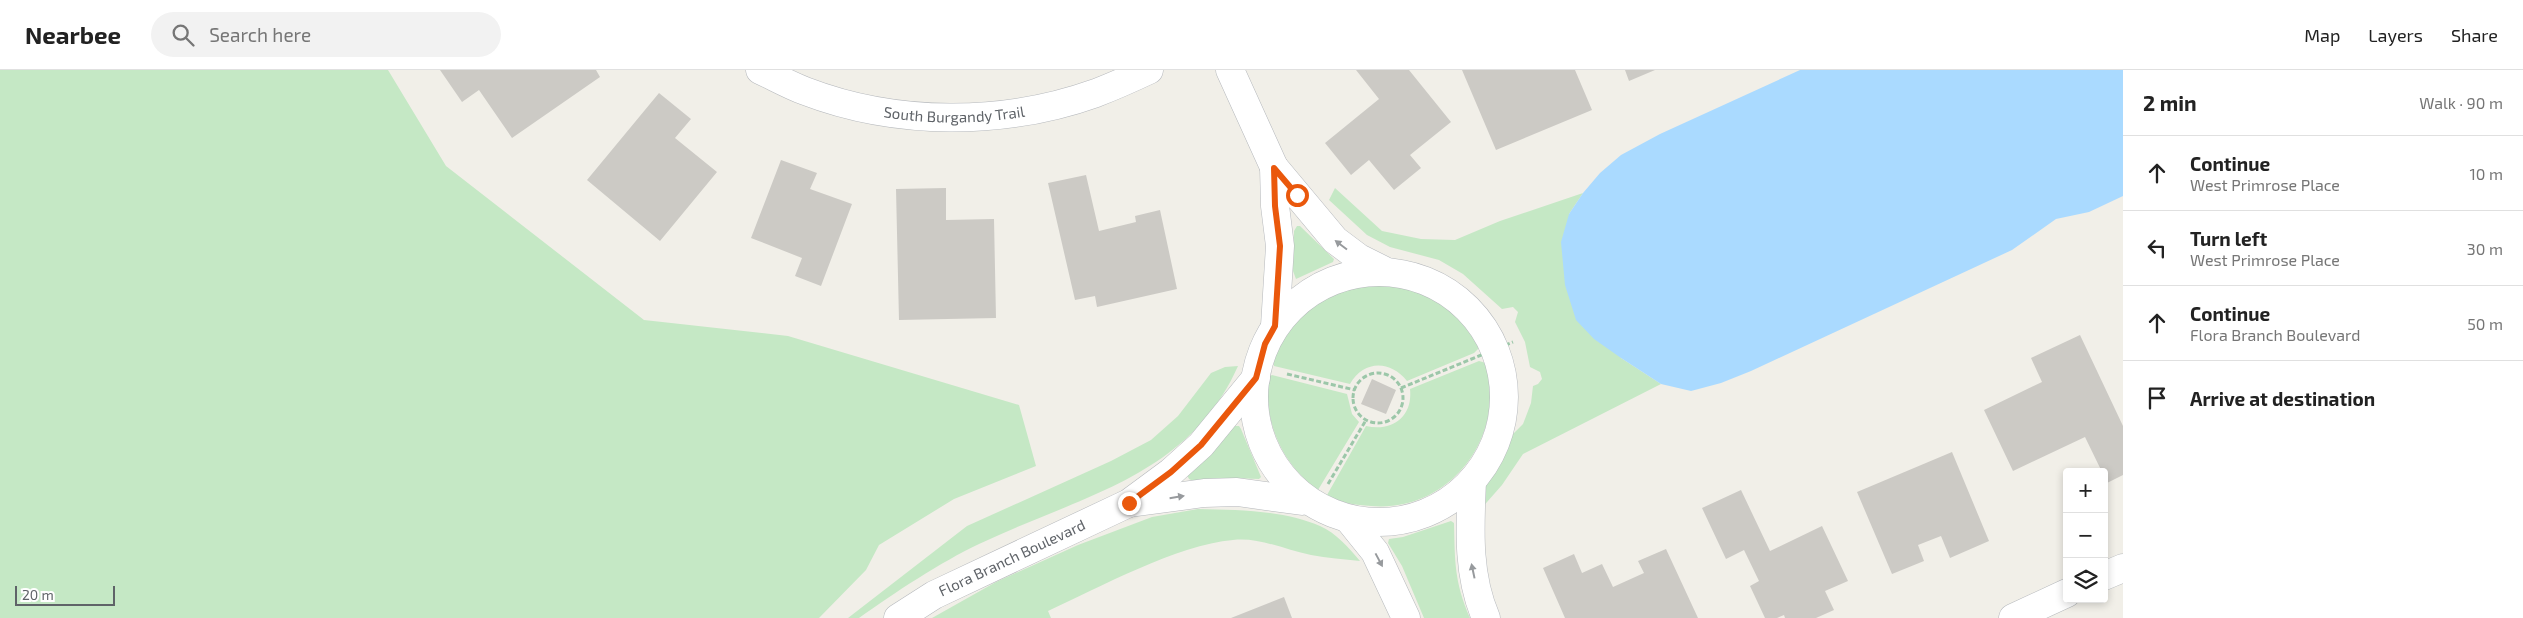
<!DOCTYPE html>
<meta charset="utf-8">
<style>
body{margin:0;font-family:"Exo 2",sans-serif;background:#f2f2f2;color:#222}
.controls{position:absolute;right:15px;bottom:15px;display:grid;overflow:hidden;border-radius:5px;box-shadow:0 2px 8px #0003}
.controls button{width:45px;height:45px;display:grid;place-items:center;padding:0;border:0;border-bottom:1px solid #e0e0e0;background:#fff;color:#222;font:25px sans-serif}
.scale{position:absolute;left:15px;bottom:12px;width:100px;box-sizing:border-box;padding-left:5px;border:2px solid #5f6368;border-top:0;font-size:14px;line-height:18px;white-space:nowrap;color:#5f6368;-webkit-text-stroke:4px #fff;paint-order:stroke}
.stop{position:absolute;width:15px;height:15px;margin:-11px;border:4px solid #ea580c;border-radius:50%;background:#fff}
.stop.end{background:#ea580c;border-color:#fff;box-shadow:0 1px 5px #0008}
.list{margin:0;padding:0;list-style:none}
h2{display:flex;justify-content:space-between;align-items:center;height:65px;margin:0;padding:0 20px;font-size:21px}
h2 small{font-size:16px;font-weight:400;color:#767676}
.list li{display:grid;grid-template-columns:32px 1fr auto;gap:15px;align-items:center;box-sizing:border-box;height:75px;padding:0 20px;border-top:1px solid #e0e0e0}
.list b{display:block;font-size:19px;white-space:nowrap}
.list p{margin:0;font-size:16px;white-space:nowrap;color:#767676}
.list em{font-size:16px;font-style:normal;color:#767676}
.icon{flex:none;width:28px;height:28px;fill:none;stroke:currentColor;stroke-width:2;stroke-linecap:round;stroke-linejoin:round}
.map{position:relative;flex:none;width:2123px;height:548px;overflow:hidden}
header{display:flex;align-items:center;gap:30px;box-sizing:border-box;height:70px;padding:0 25px;background:#fff;border-bottom:1px solid #e0e0e0}
header strong{font-size:24px}
nav{display:flex;gap:28px;margin-inline-start:auto;font-size:18px}
.search{width:350px;height:45px;background:#f2f2f2;display:flex;align-items:center;gap:12px;box-sizing:border-box;padding:0 18px;border-radius:28px;color:#767676;font-size:19px}
main{display:flex}
aside{flex:1;background:#fff}
.map>svg:first-child{display:block}
.green{fill:#c5e8c5}
.water{fill:#aadaff}
.building{fill:#cccac5}
.lines{fill:none;stroke-linecap:round;stroke-linejoin:round}
.minor-casing{stroke:#b5b8bc;stroke-width:29}
.tertiary-casing{stroke:#b5b8bc;stroke-width:29}
.path{stroke:#9cc7a9;stroke-width:3;stroke-dasharray:5 2.5;stroke-linecap:butt}
.minor{stroke:#fff;stroke-width:28}
.tertiary{stroke:#fff;stroke-width:28}
.oneway{fill:#979a9d}
.route{stroke:#ea580c;stroke-width:6}
.labels{text-anchor:middle;stroke-width:5;stroke-linejoin:round;paint-order:stroke}
.street-label{font-size:15px;fill:#5f6368;stroke:#fff}
</style>
<header>
<strong>Nearbee</strong>
<div class="search"><svg class="icon" aria-label="search" viewBox="0 0 24 24"><circle cx="10" cy="10" r="6"/><path d="M15 15l6 6"/></svg>Search here</div>
<nav><a>Map</a><a>Layers</a><a>Share</a></nav>
</header>
<main>
<div class="map">
<svg width="2123" height="548" viewBox="0 0 2123 548">
<rect width="100%" height="100%" fill="#f1efe8"/>
<path class="green" d="M0,0H388L446,96L644,250L788,266L1019,335L1036,396L954,429L879,475L866,500L819,548H0Z
M1335,118L1382,161L1421,169L1455,170L1500,151L1583,123L1569,144L1621,288L1661,314L1523,384L1502,415L1480,440L1487,407L1509,368L1523,354L1531,333L1533,316L1538,314L1542,309L1540,302L1530,297L1525,272L1515,252L1518,242L1513,237L1502,239L1463,204L1439,190L1390,177L1367,165L1329,130Z
M1297,156H1300L1334,189L1333,192L1296,209L1293,201L1294,161Z
M1387,213L1422,222L1453,241L1480,277L1474,283L1407,311C1390,290 1364,290 1350,314L1274,296L1273,289L1290,256L1317,231L1350,216Z
M1479,291L1486,293C1507,367 1449,443 1371,436C1356,435 1340,433 1327,425L1366,356C1392,362 1413,347 1410,319Z
M1238,296C1188,408 1079,426 979,474C941,492 894,523 859,548H848L967,456L1111,391L1151,370L1178,346L1211,303L1225,297Z
M1272,305L1347,324L1352,344L1359,352L1318,420C1281,393 1264,352 1268,307Z
M1235,356H1239L1241,359L1261,407L1259,409L1232,408L1193,411L1189,409L1187,405Z
M1198,439C1239,440 1282,440 1320,456C1336,463 1349,478 1360,491C1344,489 1327,488 1311,485C1285,480 1260,467 1233,470C1177,475 1100,517 1048,541L1051,548H932L996,512L1078,475L1152,447Z
M1451,451L1454,453C1455,491 1454,511 1470,548H1424L1402,496L1388,473L1389,469L1403,467Z"/>
<path class="water" d="M1800,0H2123V126L2089,142L2056,149L2012,180L1751,301L1721,313L1691,321L1661,314L1621,288L1594,269L1576,250L1565,215L1561,172L1569,144L1583,123L1600,103L1621,85L1660,64Z"/>
<path class="building" d="M440,0H596L600,7L512,68L479,20L462,32Z
M1356,0H1409L1451,52L1410,85L1421,98L1394,120L1369,90L1351,105L1325,73L1379,29Z
M1462,0H1575L1592,40L1496,80Z
M1625,0H1655L1629,11Z
M659,23L691,49L675,68L717,102L660,171L587,110Z
M781,90L817,103L810,119L852,134L821,216L795,206L802,188L751,168Z
M1086,105L1099,161L1136,152L1135,146L1160,140L1177,219L1097,237L1095,226L1075,230L1048,113Z
M946,118V150L994,149L996,248L899,250L896,119Z
M2080,265L2123,356V405L2107,413L2104,402H2102L2085,367L2013,401L1984,340L2042,312L2031,288Z
M1372,309L1396,320L1386,344L1361,334Z
M1952,382L1989,471L1950,488L1941,466L1918,475L1924,491L1892,504L1857,422Z
M1741,420L1770,481L1822,456L1848,511L1825,521L1834,540L1816,548H1785L1784,545L1777,548H1765L1750,516L1759,511L1744,480L1726,489L1702,438Z
M1666,479L1698,548H1565L1543,498L1574,484L1582,503L1602,494L1613,517L1644,503L1638,491Z
M1284,527L1292,548H1231Z"/>
<g class="lines">
<defs>
<g id="minor">
<path id="s1" d="M760,0C775,7 789,15 805,21C896,56 1004,56 1096,23C1114,16 1132,8 1149,0"/>
<path d="M1230,0L1274,97"/>
<path d="M1275,256L1280,176L1275,136L1274,97L1335,170L1359,188L1383,200"/>
<path d="M1472,411C1470,458 1467,504 1486,548"/>
<path d="M1350,451L1375,482L1406,548"/>
<path d="M2104,506L2123,498"/>
<path d="M2013,548L2067,523"/>
</g>
<g id="tertiary">
<circle cx="1379" cy="327" r="125"/>
<path d="M1130,433L1204,423L1237,422L1302,431"/>
<path id="s2" d="M898,548L934,525L1129,433L1171,402L1201,375L1256,308"/>
</g>
</defs>
<use href="#minor" class="minor-casing"/>
<use href="#tertiary" class="tertiary-casing"/>
<path class="path" d="M1353 328a25 25 0 1 1 50 0a25 25 0 1 1-50 0Z
M1287,304L1355,320
M1401,318L1513,272
M1328,414L1366,350"/>
<use href="#minor" class="minor"/>
<use href="#tertiary" class="tertiary"/>
</g>
<defs><path id="oneway-solid" d="M-6-.8H1V-3.2L6.5 0L1 3.2V.8H-6Z" transform="scale(1.25)"/></defs>
<g class="oneway">
<use href="#oneway-solid" transform="translate(1341 175) rotate(-143)"/>
<use href="#oneway-solid" transform="translate(1177 427) rotate(-9)"/>
<use href="#oneway-solid" transform="translate(1379 490) rotate(62)"/>
<use href="#oneway-solid" transform="translate(1473 501) rotate(-102)"/>
</g>
<g class="lines">
<path class="route" d="M1129,433L1171,402L1201,375L1256,308L1265,274L1275,256L1280,176L1275,136L1274,98L1297,125"/>
</g>
<g class="labels">
<g class="street-label">
<text dy="5" stroke="none"><textPath href="#s1" startOffset="202">South Burgandy Trail</textPath></text>
<text dy="5" stroke="none"><textPath href="#s2" startOffset="129">Flora Branch Boulevard</textPath></text>
</g>
</g>
</svg>
<div class="controls">
<button>+</button>
<button>−</button>
<button><svg class="icon" aria-label="layers" viewBox="0 0 24 24"><path d="M12 4l9 5-9 5-9-5zM3 14l9 5 9-5"/></svg></button>
</div>
<div class="scale">20 m</div>
<div class="stop" style="left:1297px;top:125px"></div>
<div class="stop end" style="left:1129px;top:433px"></div>
</div>
<aside>
<h2>2 min<small>Walk · 90 m</small></h2>
<ul class="list">
<li><svg class="icon" aria-label="ahead" viewBox="0 0 24 24"><path d="M12 20V5M6 11l6-6 6 6"/></svg><div><b>Continue</b><p>West Primrose Place</p></div><em>10 m</em></li>
<li><svg class="icon" aria-label="left" viewBox="0 0 24 24"><path d="M17 20v-9H6M10 6l-5 5 5 5"/></svg><div><b>Turn left</b><p>West Primrose Place</p></div><em>30 m</em></li>
<li><svg class="icon" aria-label="ahead" viewBox="0 0 24 24"><path d="M12 20V5M6 11l6-6 6 6"/></svg><div><b>Continue</b><p>Flora Branch Boulevard</p></div><em>50 m</em></li>
<li><svg class="icon" aria-label="arrive" viewBox="0 0 24 24"><path d="M6 21V4h12l-3 4 3 4H6"/></svg><div><b>Arrive at destination</b></div></li>
</ul>
</aside>
</main>
